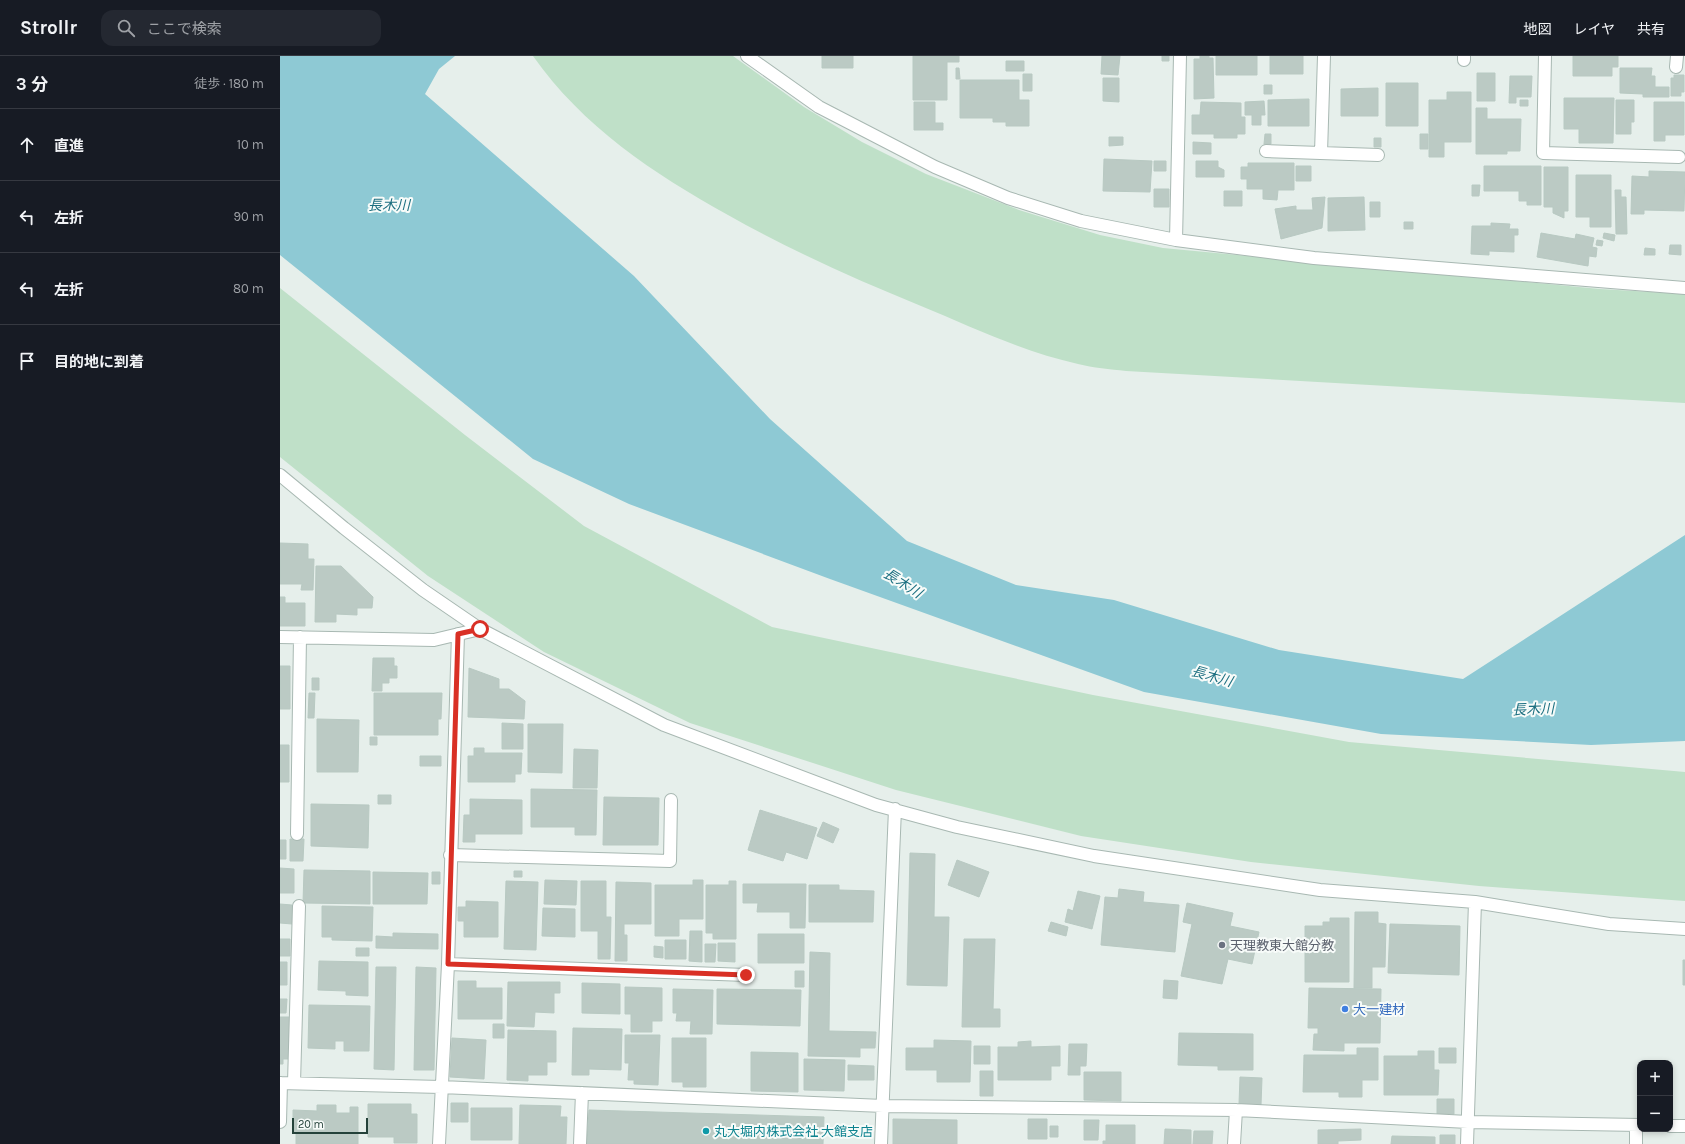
<!DOCTYPE html>
<html lang="ja">
<meta charset="utf-8">
<style>
body{margin:0;font-family:Karla,"Noto Sans JP",sans-serif;background:#242831;color:#f1f3f6}
.controls{position:absolute;right:12px;bottom:12px;display:grid;overflow:hidden;border-radius:8px;box-shadow:0 2px 6px #0003}
.controls button{width:36px;height:36px;display:grid;place-items:center;padding:0;border:0;border-bottom:1px solid #363941;background:#171b24;color:#f1f3f6;font:20px sans-serif}
.scale{position:absolute;left:12px;bottom:10px;width:76px;box-sizing:border-box;padding-left:4px;border:2px solid #24423a;border-top:0;font-size:11px;line-height:14px;white-space:nowrap;color:#24423a;-webkit-text-stroke:3px #f7fbf9;paint-order:stroke}
.stop{position:absolute;width:12px;height:12px;margin:-9px;border:3px solid #d93025;border-radius:50%;background:#fff}
.stop.end{background:#d93025;border-color:#fff;box-shadow:0 1px 4px #0008}
.list{margin:0;padding:0;list-style:none}
h2{display:flex;justify-content:space-between;align-items:center;height:52px;margin:0;padding:0 16px;font-size:17px}
h2 small{font-size:13px;font-weight:400;color:#9ea1a6}
.list li{display:grid;grid-template-columns:26px 1fr auto;gap:12px;align-items:center;box-sizing:border-box;height:72px;padding:0 16px;border-top:1px solid #363941}
.list b{display:block;font-size:15px;white-space:nowrap}
.list em{font-size:13px;font-style:normal;color:#9ea1a6}
.icon{flex:none;width:22px;height:22px;fill:none;stroke:currentColor;stroke-width:2;stroke-linecap:round;stroke-linejoin:round}
.map{position:relative;flex:none;width:1405px;height:1088px;overflow:hidden}
header{display:flex;align-items:center;gap:24px;box-sizing:border-box;height:56px;padding:0 20px;background:#171b24;border-bottom:1px solid #363941}
header strong{font-size:19px}
nav{display:flex;gap:22px;margin-inline-start:auto;font-size:14px}
.search{width:280px;height:36px;background:#242831;display:flex;align-items:center;gap:10px;box-sizing:border-box;padding:0 14px;border-radius:12px;color:#9ea1a6;font-size:15px}
main{display:flex}
aside{flex:1;background:#171b24}
.map>svg:first-child{display:block}
.green{fill:#bfe0c8}
.water{fill:#8ec9d4}
.building{fill:#bbcac4;stroke:#b8c9c2}
.lines{fill:none;stroke-linecap:round;stroke-linejoin:round}
.minor-casing{stroke:#a8b8b2;stroke-width:14}
.minor{stroke:#fff;stroke-width:12}
.route{stroke:#d93025;stroke-width:5}
.worship-dot{fill:#6b7280;stroke:#f7fbf9;stroke-width:1.5}
.shop-dot{fill:#3f7fe0;stroke:#f7fbf9;stroke-width:1.5}
.culture-dot{fill:#0f9aa8;stroke:#f7fbf9;stroke-width:1.5}
.labels{text-anchor:middle;stroke-width:4;stroke-linejoin:round;paint-order:stroke}
.worship-label{font-size:13px;fill:#5b616d;stroke:#f7fbf9;text-anchor:start}
.shop-label{font-size:13px;fill:#366cbe;stroke:#f7fbf9;text-anchor:start}
.culture-label{font-size:13px;fill:#0d838f;stroke:#f7fbf9;text-anchor:start}
.water-label{font-size:14px;font-style:italic;fill:#1c6f80;stroke:#f7fbf9}
</style>
<header>
<strong>Strollr</strong>
<div class="search"><svg class="icon" aria-label="search" viewBox="0 0 24 24"><circle cx="10" cy="10" r="6"/><path d="M15 15l6 6"/></svg>ここで検索</div>
<nav><a>地図</a><a>レイヤ</a><a>共有</a></nav>
</header>
<main>
<aside>
<h2>3 分<small>徒歩 · 180 m</small></h2>
<ul class="list">
<li><svg class="icon" aria-label="ahead" viewBox="0 0 24 24"><path d="M12 20V5M6 11l6-6 6 6"/></svg><div><b>直進</b></div><em>10 m</em></li>
<li><svg class="icon" aria-label="left" viewBox="0 0 24 24"><path d="M17 20v-9H6M10 6l-5 5 5 5"/></svg><div><b>左折</b></div><em>90 m</em></li>
<li><svg class="icon" aria-label="left" viewBox="0 0 24 24"><path d="M17 20v-9H6M10 6l-5 5 5 5"/></svg><div><b>左折</b></div><em>80 m</em></li>
<li><svg class="icon" aria-label="arrive" viewBox="0 0 24 24"><path d="M6 21V4h12l-3 4 3 4H6"/></svg><div><b>目的地に到着</b></div></li>
</ul>
</aside>
<div class="map">
<svg width="1405" height="1088" viewBox="0 0 1405 1088">
<rect width="100%" height="100%" fill="#e6efeb"/>
<path class="green" d="M253,0H453L524,51L582,86L646,118L739,154L820,179L883,192L1320,233L1405,238V347L846,315C830,313 813,312 798,308C743,296 692,271 641,250C575,223 510,194 448,159C374,118 302,70 253,0Z
M0,232L185,379L304,470L492,571L813,639L1069,686L1405,716V845L1199,830L971,806L801,780L616,734L410,667L264,596L148,520L0,401Z"/>
<path class="water" d="M0,0H175L159,13L145,38L354,220L490,363L627,485L736,529L834,544L999,594L1183,623L1405,479V685L1311,689L1101,678L864,636L550,523L349,448L253,403L0,199Z"/>
<path class="building" d="M542,0H573V12H542Z
M633,0H679V6H667V44H633Z
M822,0H840L838,19L821,18Z
M882,0H889V5H882Z
M920,0H929V2H933L934,42L914,43V3H920Z
M936,0H977V19H936Z
M990,0H1023V18H990Z
M1293,0H1338V11H1332V20H1293Z
M726,5H744V15H726Z
M676,12H679L680,23H676Z
M1340,12H1372L1371,20H1375V31H1389V41H1363V38L1340,37Z
M1197,17H1215V45H1197Z
M743,18H752V35H743Z
M1394,19H1404V36H1401V40H1391V22H1394Z
M1230,20H1252L1251,41H1236V47H1229Z
M823,22H839V46L823,45Z
M680,24H739V44H749V70H726V66H713V62H680Z
M1106,27H1138V70H1106Z
M984,29H992V38H984Z
M1098,32V60H1061V33Z
M1167,36H1191V86H1164V101H1149V44H1167Z
M1284,42H1334L1333,87H1299V73H1284Z
M1029,43V70H988V44Z
M1240,44H1248V50H1240Z
M1336,44H1354V66H1351V78H1336Z
M984,45L985,59H981V69H972V59H965V46Z
M634,46H655V67H663V74H634Z
M921,46L961,47V61H965V78H957V82H934V78H912V59H920Z
M1374,46H1404V79H1385V85H1374Z
M1196,52H1207V63H1241L1240,95H1227V98H1196Z
M985,78H991V88H984Z
M1140,78H1148V93H1140Z
M829,81H843V89L829,90Z
M1094,82H1101V91H1094Z
M913,86L931,87V98H913Z
M824,103L872,105L870,136L823,135Z
M874,105H886V115H874Z
M916,105H938V111L944,114V121H916Z
M968,107H1014V134H998L997,144L983,143V133H967V123H961V111H968Z
M1016,110H1031V125H1016Z
M1204,110H1261V149H1247V145H1239V135H1204Z
M1264,111H1288V155H1284V162L1273,157V151H1264Z
M1369,115L1405,116L1404,155L1364,154V158H1351L1352,120L1369,121Z
M1296,119H1331V171H1310V161H1296Z
M1192,129H1200L1199,140H1192Z
M874,133H889V151H874Z
M1335,134H1341V141H1346L1347,178H1336Z
M944,135H962V150H944Z
M1045,141L1042,172L1001,183L995,153L1016,150V154H1033L1032,142Z
M1084,141L1085,174L1048,175V142Z
M1090,146H1100V161H1090Z
M1124,166H1133V173H1124Z
M1211,167L1230,168L1229,173H1238V179H1234V196L1209,195V199L1191,198L1192,170H1211Z
M1261,177L1295,183L1296,178L1314,182L1312,191L1317,192L1316,201L1309,200L1308,210L1257,201Z
M1324,177L1335,179L1334,185L1323,182Z
M1317,184L1323,185L1322,190L1316,189Z
M1390,189H1401V199L1389,198Z
M1365,192L1375,193V199H1364Z
M0,487L28,488V503H34L33,534H21L22,528H0Z
M36,510H61L93,541L92,552H77V559L56,558V566H35Z
M0,541H5V547H25V570H0Z
M93,602H114V610H117V622H109V627H102V635H92Z
M0,610H10V653H0Z
M189,612L219,623V633H229L245,645L244,663L188,661Z
M32,622H39V634H32Z
M29,637H35L34,662H28Z
M94,637H162L161,663H158V679H94Z
M37,663L79,664L78,716H37Z
M222,667L243,668V693H222Z
M248,668H283L282,717L248,716Z
M90,681H97V689H90Z
M0,689H9V726H0Z
M194,692H204V697H242L241,718H235V726H188V700H194Z
M294,693L318,694L317,732H293Z
M140,700H161V710H140Z
M251,733L317,734L316,779H295V771H251Z
M98,739H111V748H98Z
M324,741L379,742L378,789H323Z
M190,743L242,744V778H195V786H183L184,759H190Z
M31,748L89,749L88,792L31,790Z
M480,754L537,772L527,803L506,796L503,805L468,794Z
M543,766L559,773L553,787L537,780Z
M10,783H24L23,805H10Z
M0,784H6V803H0Z
M630,797L655,798L654,861H669L667,930L627,929Z
M677,804L709,816L699,841L668,829Z
M0,812L14,813V837H0Z
M24,814L90,815V848L23,847Z
M234,815H242V821H234Z
M93,816L148,817L147,848H93Z
M152,816H160V828H152Z
M265,824L297,825L296,849L264,848Z
M413,824H423V863H399V880H375V829H413Z
M226,825L258,826L256,894L224,893Z
M301,825H326V861H331L330,903H318V875H301Z
M449,825H456V883H433V877H426V829H449Z
M336,826L371,827V868H344V879H347V905H335Z
M463,828H526L525,872H510V856H477L478,847H463Z
M529,829H559V834L594,835L593,866H529Z
M839,833L864,836L863,846L899,849L895,896L821,889L825,841L838,842Z
M798,835L820,840L812,873L785,866L788,853L793,855Z
M186,845L218,846V881H184V865H178V851H186Z
M907,847L953,857L950,870L979,876L972,908L948,903L942,928L901,920L912,868L903,866Z
M0,848L12,849V868L0,867Z
M42,850L93,851L92,885L52,884V881H42Z
M263,852L295,853V881L262,880Z
M1075,856H1098V867L1106,868L1105,911H1092V932H1074Z
M1050,862H1069V926H1025V870H1043V866H1050Z
M771,866L788,871L786,880L768,875Z
M1110,868L1180,870L1179,919L1108,917Z
M410,875H422V906L409,905Z
M113,877L158,878V893L96,892V880L113,881Z
M478,878H524V907H478Z
M0,883H10V900H0Z
M684,883H715L713,953H720V971H682Z
M385,884H406V903H385Z
M438,887H455V906L438,905Z
M425,888H436L435,906H425Z
M374,890L383,891V902L374,901Z
M76,892H89V900H76Z
M530,896L550,897L549,975L596,976L595,992H580V1001L528,1000Z
M1403,904H1405V929H1403Z
M39,905L88,906V940L66,939V935L38,934Z
M0,906H7V929H0Z
M96,911H116L114,1014L94,1013Z
M136,911L156,912L154,1014H134Z
M515,915H524V931H515Z
M884,924L898,925L897,943L883,942Z
M178,925H196V932H222V963H178Z
M228,926H280V937H274V957L255,956L254,971L227,970Z
M302,927L340,928V958L302,957Z
M345,931L382,932V965H372V976H351V958H345Z
M1029,932L1101,933L1100,987H1064V995L1033,994L1034,978H1038V972H1028Z
M393,933L433,934L432,978H410L411,965H396L397,957H393Z
M437,933L521,934L520,970L437,968Z
M0,943H7L6,957H0Z
M29,949L90,950L89,995H64V985H55V993L28,992Z
M0,961H10L11,1003H3V1008H0Z
M213,968H224V982H213Z
M293,972L342,973L341,1014L309,1013V1019H292Z
M228,974L276,975V1006H267V1019H248V1025L227,1024Z
M899,977L973,978V1014H938V1010L898,1009Z
M345,979H380L378,1029L354,1028V1024H348L349,1007H345Z
M172,982L206,984L204,1023L170,1021Z
M392,982H426V1031H403V1026H392Z
M654,984L691,985L690,1026H657V1014H626V992H654Z
M751,985V991L780,990V1010H771V1024H718V991H738V986Z
M789,988H807L806,1010H800V1019H788Z
M694,990H710V1008H694Z
M1077,992H1098V1024H1082V1041H1059V1036H1023L1024,999H1077Z
M1159,992H1176V1007H1159Z
M1138,995H1154V1014H1159L1158,1039H1104V1000H1138Z
M471,996L518,997V1036L471,1035Z
M524,1003L565,1004L564,1035L524,1034Z
M568,1009L594,1010V1024H568Z
M700,1015H713V1040H700Z
M804,1016H841V1045L804,1044Z
M960,1021L982,1022L981,1049L959,1048Z
M1157,1043H1174V1058H1157Z
M171,1047H188V1066H171Z
M88,1048H131V1058H137V1087H114V1081H88Z
M37,1049H56V1057H70V1051H78V1088H16V1076H13V1054L37,1055Z
M240,1049L281,1050L280,1061H287L286,1088H239Z
M191,1052H232V1084H191Z
M309,1054L544,1061L543,1088H307Z
M613,1063L677,1064V1088H613Z
M748,1063H767V1083H748Z
M804,1064H819L818,1084H804Z
M826,1069H855V1088H823V1085H826Z
M770,1070H778V1081H770Z
M885,1073L911,1074V1088H884Z
M1081,1073V1084L1058,1085V1088H1038V1074Z
M914,1075H933L932,1088H913Z
M1160,1079H1175V1088H1160Z
M1112,1080L1155,1081V1088H1111Z"/>
<g class="lines">
<defs>
<path id="minor" d="M467,0L539,51L655,111L728,142L801,165L896,184L1034,202L1405,232
M1265,0L1263,97L1399,101
M1184,4V0
M1396,11L1397,0
M986,95L1098,99
M1041,97L1044,0
M896,184L900,0
M0,419L64,472L143,534L200,573L384,669L596,749L677,771L814,800L1040,834L1195,846L1329,868L1405,873
M0,581L154,584L200,573
M17,778L20,581
M170,799L390,805L391,744
M168,908L466,919
M0,1027L161,1031L603,1050L956,1054L1188,1066L1360,1069
M14,1027L19,850
M0,1066L1,1027
M1390,1070H1405
M159,1088L168,908L178,578
M300,1088L302,1037
M601,1088L615,753
M954,1088L956,1054
M1187,1088L1195,846
M1356,1088V1069"/>
</defs>
<use href="#minor" class="minor-casing"/>
<use href="#minor" class="minor"/>
</g>
<g class="lines">
<path class="route" d="M200,573L178,578L168,908L466,919"/>
</g>
<circle class="worship-dot" cx="942" cy="889" r="4"/>
<circle class="shop-dot" cx="1065" cy="953" r="4"/>
<circle class="culture-dot" cx="426" cy="1075" r="4"/>
<g class="labels">
<g class="worship-label">
<text x="950" y="894">天理教東大館分教</text>
</g>
<g class="shop-label">
<text x="1073" y="958">大一建材</text>
</g>
<g class="culture-label">
<text x="434" y="1080">丸大堀内株式会社 大館支店</text>
</g>
<g class="water-label">
<text x="109" y="154">長木川</text>
<text transform="translate(623 527) rotate(32)" y="5">長木川</text>
<text transform="translate(932 620) rotate(16)" y="5">長木川</text>
<text transform="translate(1253 653) rotate(-2)" y="5">長木川</text>
</g>
</g>
</svg>
<div class="controls">
<button>+</button>
<button>−</button>
</div>
<div class="scale">20 m</div>
<div class="stop" style="left:200px;top:573px"></div>
<div class="stop end" style="left:466px;top:919px"></div>
</div>
</main>
